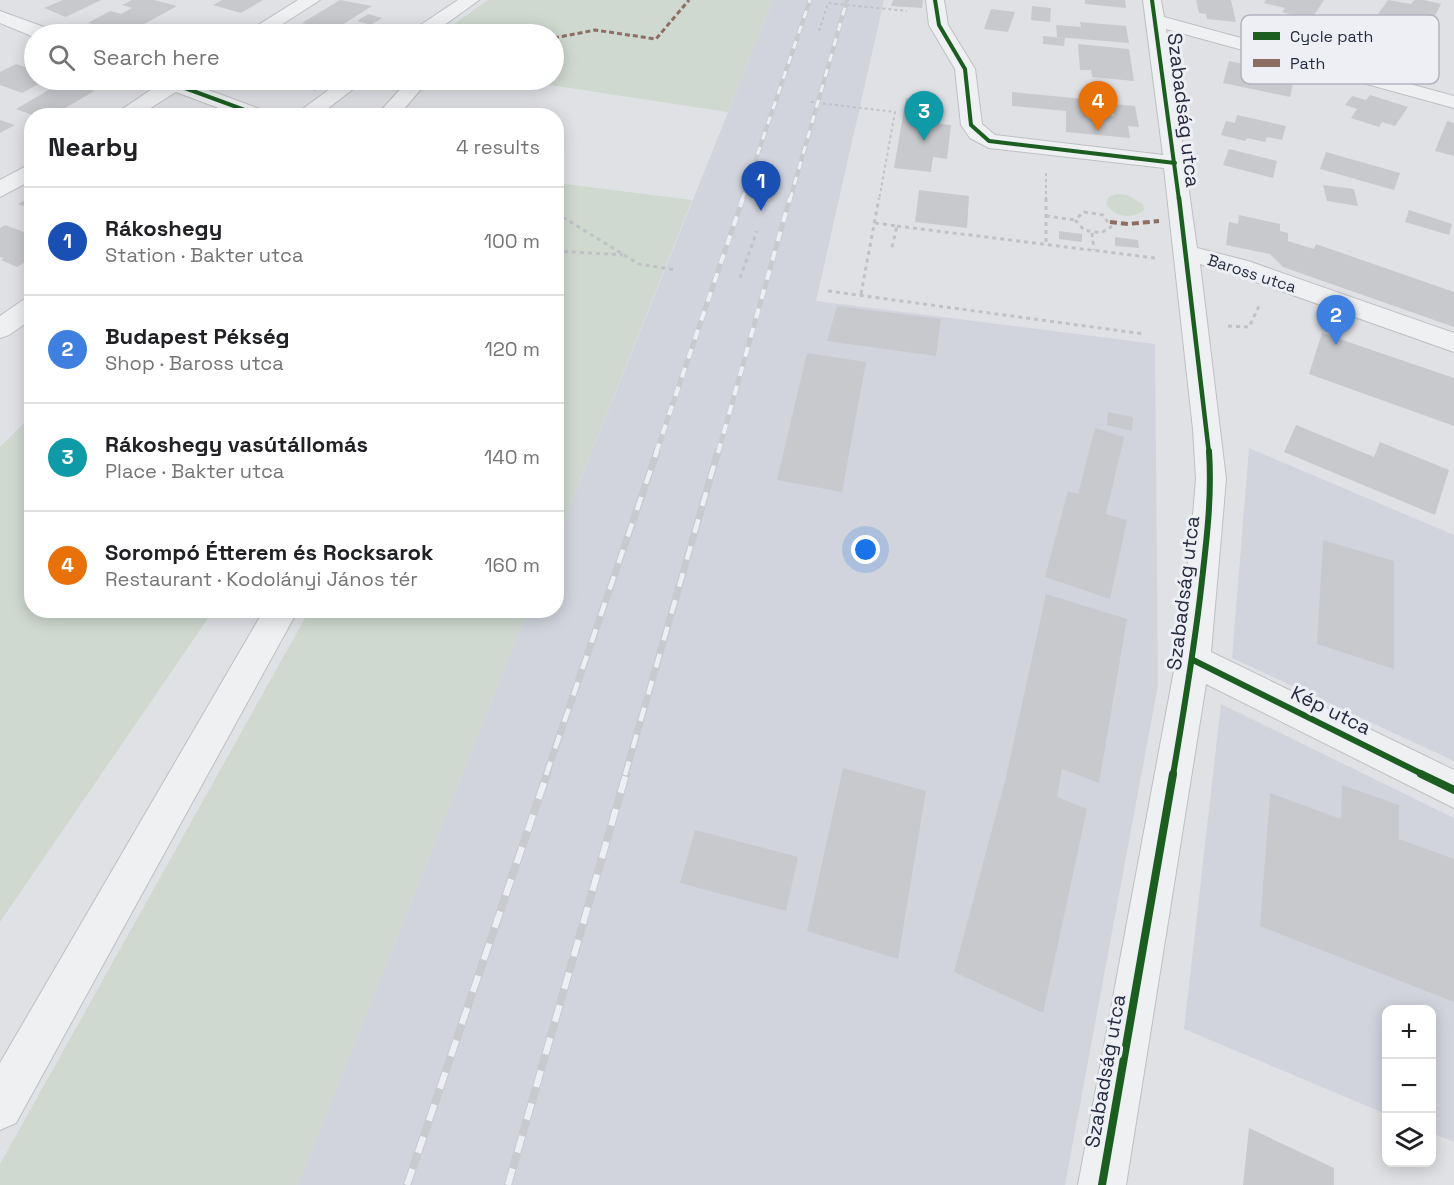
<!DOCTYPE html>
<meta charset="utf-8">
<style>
body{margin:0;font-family:"Space Grotesk",sans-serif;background:#f2f2f2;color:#202124}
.controls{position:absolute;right:18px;bottom:18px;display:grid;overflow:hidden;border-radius:12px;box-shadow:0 3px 15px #0003}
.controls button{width:54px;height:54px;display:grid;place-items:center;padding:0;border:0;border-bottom:2px solid #e0e0e0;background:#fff;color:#202124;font:30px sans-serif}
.you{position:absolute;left:866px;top:550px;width:21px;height:21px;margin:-15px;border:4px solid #fff;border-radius:50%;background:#1a73e8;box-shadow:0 0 0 9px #1a73e833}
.badge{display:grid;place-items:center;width:39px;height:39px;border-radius:50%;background:#676b79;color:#fff;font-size:20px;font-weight:700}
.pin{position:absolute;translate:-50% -50px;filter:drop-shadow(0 2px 3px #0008)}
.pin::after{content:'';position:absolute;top:32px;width:21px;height:18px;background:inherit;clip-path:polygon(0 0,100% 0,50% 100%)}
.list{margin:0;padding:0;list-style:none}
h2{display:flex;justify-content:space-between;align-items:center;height:78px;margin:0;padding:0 24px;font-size:26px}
h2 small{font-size:20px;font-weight:400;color:#757577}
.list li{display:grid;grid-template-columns:39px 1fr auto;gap:18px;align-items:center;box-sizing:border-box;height:108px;padding:0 24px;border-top:2px solid #e0e0e0}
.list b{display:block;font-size:22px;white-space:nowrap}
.list p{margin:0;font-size:20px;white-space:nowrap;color:#757577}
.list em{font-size:20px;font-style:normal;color:#757577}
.icon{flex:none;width:33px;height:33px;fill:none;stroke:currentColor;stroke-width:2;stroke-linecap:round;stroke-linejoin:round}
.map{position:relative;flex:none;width:1454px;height:1185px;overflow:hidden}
.search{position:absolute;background:#fff;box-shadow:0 3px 15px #0003;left:24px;top:24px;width:540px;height:66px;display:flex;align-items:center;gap:15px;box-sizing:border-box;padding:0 21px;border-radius:33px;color:#757577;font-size:22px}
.panel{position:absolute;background:#fff;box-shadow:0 3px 15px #0003;left:24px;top:108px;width:540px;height:510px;border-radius:24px}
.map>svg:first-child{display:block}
.built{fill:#d1d4dc}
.green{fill:#cfd9d0}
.building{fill:#c8c9cd}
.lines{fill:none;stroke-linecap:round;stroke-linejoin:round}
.minor-casing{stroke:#bebfc3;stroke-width:2}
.path-far1{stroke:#c1c2c7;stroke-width:2;stroke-dasharray:3 3;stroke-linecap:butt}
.path{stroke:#c1c2c7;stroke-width:3;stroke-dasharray:4 4;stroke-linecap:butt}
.minor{fill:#eff0f2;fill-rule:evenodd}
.rail-far3-casing{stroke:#c8cacd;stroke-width:4.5}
.rail-far2-casing{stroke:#c8cacd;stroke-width:5}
.rail-far1-casing{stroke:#c8cacd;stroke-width:7}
.rail-casing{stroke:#c8cacd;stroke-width:8}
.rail-far3{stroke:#edeff5;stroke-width:3;stroke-dasharray:8;stroke-linecap:butt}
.rail-far2{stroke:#edeff5;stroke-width:4;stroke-dasharray:10;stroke-linecap:butt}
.rail-far1{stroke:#edeff5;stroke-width:4.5;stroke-dasharray:14;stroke-linecap:butt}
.rail{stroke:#edeff5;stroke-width:6;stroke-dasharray:17;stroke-linecap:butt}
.quiet-far1{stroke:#8d6e63;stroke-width:3;stroke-dasharray:5 3;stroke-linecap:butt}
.quiet{stroke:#8d6e63;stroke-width:4;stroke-dasharray:7 4;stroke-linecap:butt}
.cycleway-far3-casing{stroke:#edeff5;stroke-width:6}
.cycleway-far2-casing{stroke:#edeff5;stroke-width:8}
.cycleway-far1-casing{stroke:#edeff5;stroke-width:10}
.cycleway-casing{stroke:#edeff5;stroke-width:11}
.cycleway-far3{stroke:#1b5e20;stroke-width:4}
.cycleway-far2{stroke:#1b5e20;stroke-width:4.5}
.cycleway-far1{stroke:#1b5e20;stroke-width:6}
.cycleway{stroke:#1b5e20;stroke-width:8}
.labels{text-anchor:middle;stroke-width:6;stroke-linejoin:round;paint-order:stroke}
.far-street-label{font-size:16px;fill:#262c3f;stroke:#edeff5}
.street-label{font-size:20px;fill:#262c3f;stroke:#edeff5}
.key{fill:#edeff5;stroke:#b1b4be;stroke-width:1.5}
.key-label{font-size:16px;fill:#262c3f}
</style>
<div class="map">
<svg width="1454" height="1185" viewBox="0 0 1454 1185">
<rect width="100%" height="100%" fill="#e0e1e5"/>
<path class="built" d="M773,0H884L816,301L1155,344L1158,685L1065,1185H298L528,611L556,610L557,539Z
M1249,448L1454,535V761L1232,658Z
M1221,704L1454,818V1142L1432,1133V1010H1386V1114L1184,1029Z"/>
<path class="green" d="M488,0H773L728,112L516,80H554V34H440Z
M557,183L692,200L557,539L556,183Z
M1116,194L1127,195L1143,204L1144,210C1133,220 1112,217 1106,203L1109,197Z
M28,419L32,420V610L213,611L0,922V447Z
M309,611H528L298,1185H0V1164Z"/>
<path class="building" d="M63,0H101L66,17L44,8Z
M132,0H154L177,6L126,34L94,27L97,25L88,23L110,11L121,14L132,8L122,5Z
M222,0H263L241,13L213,5Z
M340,0L372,6L331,32L302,23Z
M893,0H923L922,8L891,6Z
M1085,0H1125L1126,8L1085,4Z
M1196,0H1231L1236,22L1207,19L1206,14L1199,13Z
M1266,0H1324L1311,20L1282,12L1285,8L1264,3Z
M1388,0L1411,4L1414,0H1424L1441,4L1428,30L1376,17Z
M1032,6L1051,8L1050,22L1031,20Z
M991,9L1015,12L1008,32L984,29Z
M368,14L382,18L371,25L357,21Z
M1080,22L1126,26L1129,43L1057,37L1056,25L1081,27Z
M407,24L417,27L408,33L397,30Z
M1043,36L1065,38L1064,46L1043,44Z
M1078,44L1129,49L1134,81L1092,77L1091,70H1080Z
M1229,61L1295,75L1290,97L1223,83Z
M16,64L34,70V80H46L22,93L0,85V72Z
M282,80H332L315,91Z
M64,81L94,91L52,116H35L16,109Z
M1012,92L1084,99V113L1114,116L1112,104L1135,106L1139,127L1128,126L1130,138L1066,132V111L1012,106Z
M1370,95L1408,107L1395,126L1382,122L1379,127L1351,118L1357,109L1345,105L1352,96L1366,100Z
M906,98L943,102L940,124L951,125L947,159L933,157L931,172L894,168Z
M1237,115L1286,126L1282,140L1267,137L1265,142L1247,138L1245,141L1221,135L1226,121L1235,123Z
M0,120L15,125L0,133Z
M1447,121L1454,123V156L1435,151Z
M1229,149L1277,161L1273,178L1223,165Z
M1326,152L1400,173L1394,190L1320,169Z
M1323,185L1354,189L1358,206L1327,201Z
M919,190L969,196L967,228L915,222Z
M32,196V209L18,204Z
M1409,210L1452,224L1449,235L1405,222Z
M1239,215L1280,224V231L1288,233V241L1314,249L1316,244L1454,292V327L1283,267L1270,254L1226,245L1229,222L1238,224Z
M5,225L24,232L32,228V258L17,267L1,260L4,258L0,257V228Z
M1059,231L1082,234V242L1059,239Z
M1115,237L1138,240L1139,248L1115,246Z
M837,306L941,319L936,356L827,341Z
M1322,333L1454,378V426L1309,374Z
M807,353L866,362L842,492L777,480Z
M1108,412L1133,417L1132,431L1107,425Z
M1296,425L1374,457L1380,442L1449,470L1435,515L1284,452Z
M1095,428L1124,437L1106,514L1127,520L1110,599L1045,577L1068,491L1078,494Z
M1323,540L1394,561V669L1317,644Z
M1046,594L1127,619L1099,783L1062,769L1057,797L1087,809L1043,1013L954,972L1006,777Z
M843,768L926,791L898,959L807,931Z
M1342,785L1399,805V839L1454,859V1002L1260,926L1270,793L1341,819Z
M695,830L798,857L786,911L680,883Z
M1249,1128L1334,1168V1185H1243Z"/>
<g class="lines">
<defs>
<path id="minor" d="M298,0H320L267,34H244Z
M458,0H479L432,34H411L413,30Z
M926,0H944L948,25L975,69L982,124L995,135L1163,155L1143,0H1161L1164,17L1454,96V108L1166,29L1197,248L1248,261L1454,333V352L1230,273L1200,264L1226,479L1211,652L1454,770V808L1206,684L1126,1185H1078L1176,660L1191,538L1196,479L1193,429L1164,168L989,148L970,138L961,125L955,69L929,25Z
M0,11L52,30L55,34L34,37L0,23Z
M153,80H191L189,83L268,112L271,116H240L176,92L138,116H112L158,85Z
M342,80H365L318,116H293Z
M411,83L418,85L421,89L398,116H376L404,85Z
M32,163V180L0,197V180Z
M32,298V319L9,335L0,338V316L23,300Z
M264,610H298L16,1123L0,1130V1063Z"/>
</defs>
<use href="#minor" class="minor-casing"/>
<path class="path-far1" d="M819,31L828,3L907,11
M811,102L895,112L879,200
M1046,173V200"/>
<path class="path" d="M1046,198V244
M1084,212L1103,215L1111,227L1101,233L1084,230L1075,220Z
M556,213L639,264L676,270
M1046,216L1075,220
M875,223L897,226L891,251
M897,226L1155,258
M1092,233L1094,250
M556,251L623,255
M740,278L757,231
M828,291L1144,334
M861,294L879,198
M1228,326L1249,327L1260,304"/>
<use href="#minor" class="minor"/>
<defs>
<path id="rail-far3" d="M742,200L810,0
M790,200L847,0"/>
<path id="rail-far2" d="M656,453L743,198
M718,453L790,198"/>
<path id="rail-far1" d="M546,775L657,451
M625,775L718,451"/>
<path id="rail" d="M407,1185L547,774
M508,1185L626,774"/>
</defs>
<use href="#rail-far3" class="rail-far3-casing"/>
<use href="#rail-far2" class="rail-far2-casing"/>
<use href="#rail-far1" class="rail-far1-casing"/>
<use href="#rail" class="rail-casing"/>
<use href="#rail-far3" class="rail-far3"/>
<use href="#rail-far2" class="rail-far2"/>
<use href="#rail-far1" class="rail-far1"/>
<use href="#rail" class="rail"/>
<path class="quiet-far1" d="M554,38L595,30L656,39L689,0"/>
<path class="quiet" d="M1110,222L1128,224L1159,221"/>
<defs>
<path id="cycleway-far3" d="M935,0L939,25L965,69L971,125L989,141L1175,163
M1152,0L1179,200
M163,80L261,116"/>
<path id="cycleway-far2" d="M1179,198L1209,453"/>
<path id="cycleway-far1" d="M1193,660L1424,775
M1173,775C1184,710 1195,645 1202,580C1207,537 1212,494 1209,451"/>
<path id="cycleway" d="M1421,774L1454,790
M1102,1185L1173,774"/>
</defs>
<use href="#cycleway-far3" class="cycleway-far3-casing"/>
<use href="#cycleway-far2" class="cycleway-far2-casing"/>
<use href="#cycleway-far1" class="cycleway-far1-casing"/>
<use href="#cycleway" class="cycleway-casing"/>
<use href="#cycleway-far3" class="cycleway-far3"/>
<use href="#cycleway-far2" class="cycleway-far2"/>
<use href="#cycleway-far1" class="cycleway-far1"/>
<use href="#cycleway" class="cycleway"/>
</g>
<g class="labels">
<g class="far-street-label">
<text transform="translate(1252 273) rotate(18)" y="6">Baross utca</text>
</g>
<g class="street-label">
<text transform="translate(1184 110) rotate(83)" y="7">Szabadság utca</text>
<text transform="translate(1183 593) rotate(-83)" y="7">Szabadság utca</text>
<text transform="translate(1331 710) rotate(26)" y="7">Kép utca</text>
<text transform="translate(1105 1071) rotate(-80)" y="7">Szabadság utca</text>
</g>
</g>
<rect x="1241" y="15" width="198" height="69" rx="9" class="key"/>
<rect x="1253" y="32" width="27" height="8" fill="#1b5e20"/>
<rect x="1253" y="59" width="27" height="8" fill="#8d6e63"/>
<g class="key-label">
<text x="1290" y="42">Cycle path</text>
<text x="1290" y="69">Path</text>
</g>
</svg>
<div class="controls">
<button>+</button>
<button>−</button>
<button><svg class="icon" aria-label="layers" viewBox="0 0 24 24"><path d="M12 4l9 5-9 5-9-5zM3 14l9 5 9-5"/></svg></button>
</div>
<div class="you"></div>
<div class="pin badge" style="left:761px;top:211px;background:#1a4fb4">1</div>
<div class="pin badge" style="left:1336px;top:345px;background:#3f7fe0">2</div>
<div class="pin badge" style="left:924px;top:141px;background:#0f9aa8">3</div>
<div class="pin badge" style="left:1098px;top:131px;background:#e8710a">4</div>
<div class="search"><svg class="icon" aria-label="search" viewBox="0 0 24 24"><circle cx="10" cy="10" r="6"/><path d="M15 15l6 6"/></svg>Search here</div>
<section class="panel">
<h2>Nearby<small>4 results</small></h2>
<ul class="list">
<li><span class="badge" style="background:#1a4fb4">1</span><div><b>Rákoshegy</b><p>Station · Bakter utca</p></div><em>100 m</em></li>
<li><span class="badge" style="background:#3f7fe0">2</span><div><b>Budapest Pékség</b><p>Shop · Baross utca</p></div><em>120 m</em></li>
<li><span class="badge" style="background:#0f9aa8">3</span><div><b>Rákoshegy vasútállomás</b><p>Place · Bakter utca</p></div><em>140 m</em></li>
<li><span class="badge" style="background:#e8710a">4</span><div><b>Sorompó Étterem és Rocksarok</b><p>Restaurant · Kodolányi János tér</p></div><em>160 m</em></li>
</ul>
</section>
</div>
